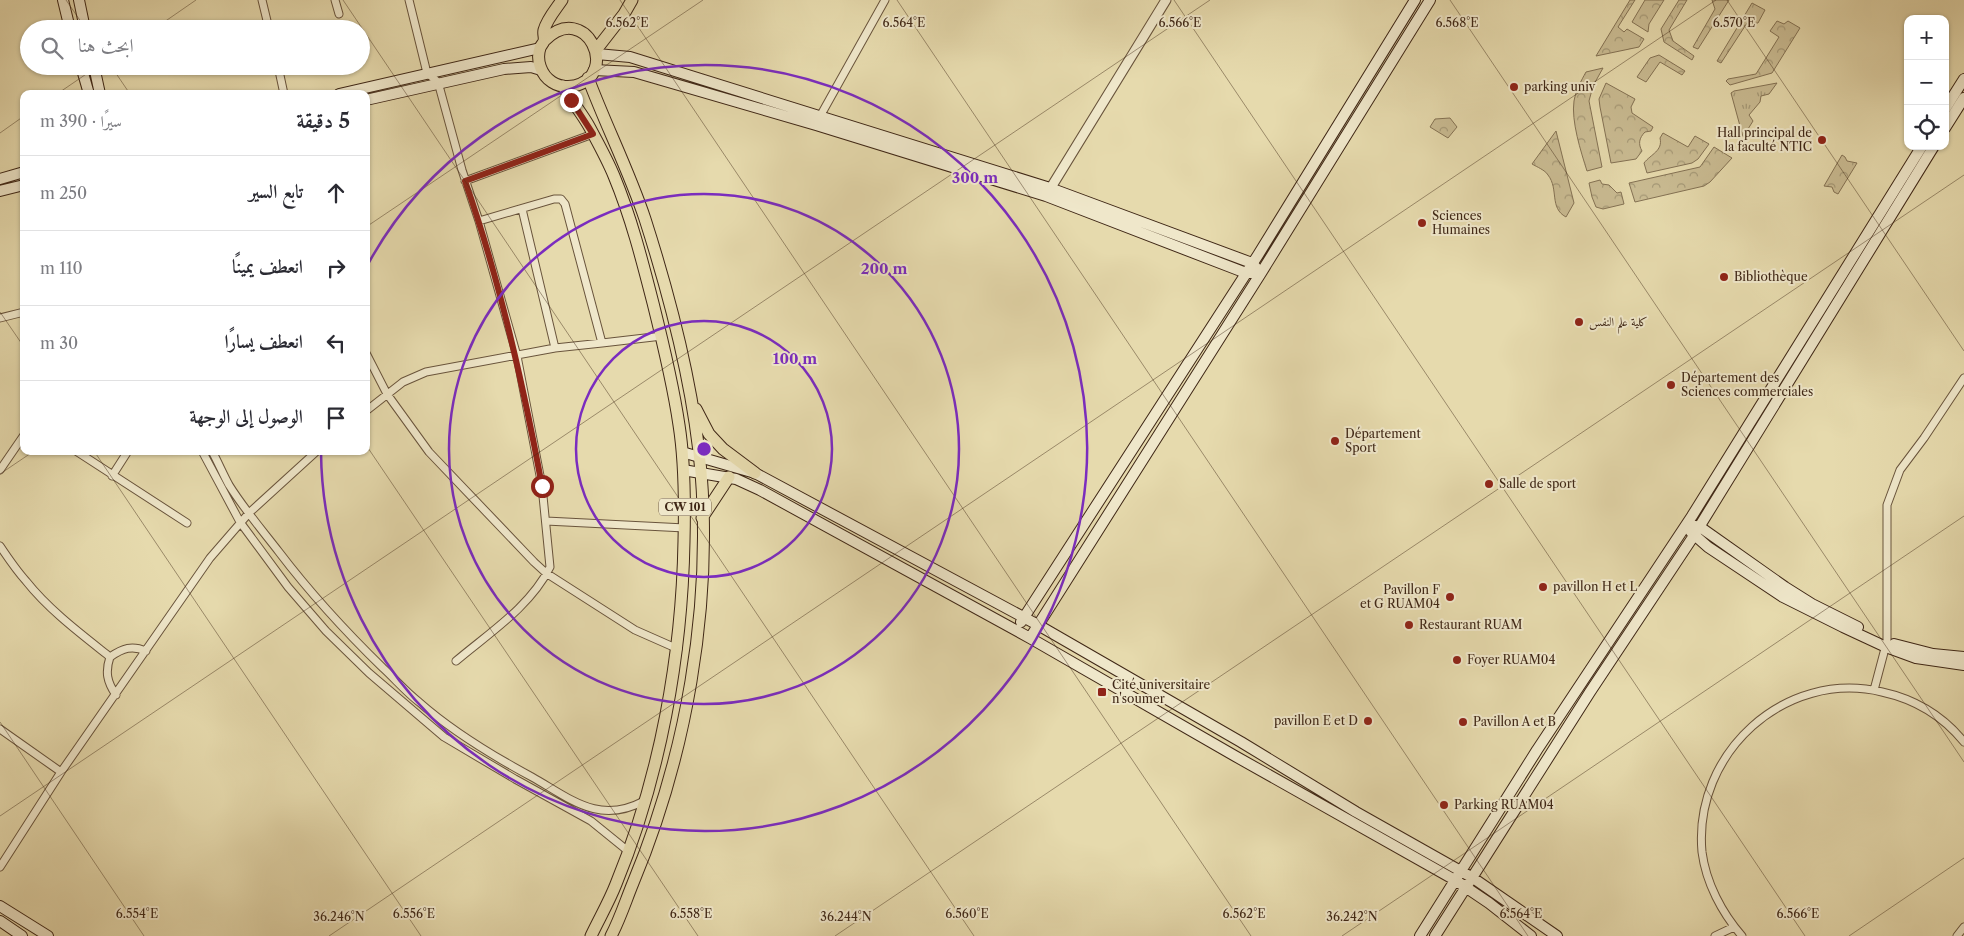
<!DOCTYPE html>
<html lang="ar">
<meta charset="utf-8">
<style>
body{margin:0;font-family:"Libre Caslon Text",Amiri,serif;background:#f2f2f3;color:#2b2b33;direction:rtl}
.controls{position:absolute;right:15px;top:15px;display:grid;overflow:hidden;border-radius:10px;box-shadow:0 1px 4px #0004}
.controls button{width:45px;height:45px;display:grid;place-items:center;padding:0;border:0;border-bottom:1px solid #e1e1e2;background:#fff;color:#2b2b33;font:25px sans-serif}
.stop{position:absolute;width:15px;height:15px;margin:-11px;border:4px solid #8f2418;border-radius:50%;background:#fff}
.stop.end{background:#8f2418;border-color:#fff;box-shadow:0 1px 5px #0008}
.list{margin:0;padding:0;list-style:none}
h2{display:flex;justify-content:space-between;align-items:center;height:65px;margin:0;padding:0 20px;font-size:21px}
h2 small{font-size:16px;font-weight:400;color:#7c7c81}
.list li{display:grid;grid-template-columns:32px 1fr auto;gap:15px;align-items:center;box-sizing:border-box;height:75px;padding:0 20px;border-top:1px solid #e1e1e2}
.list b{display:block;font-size:19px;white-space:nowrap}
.list em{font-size:16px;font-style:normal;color:#7c7c81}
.icon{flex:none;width:28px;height:28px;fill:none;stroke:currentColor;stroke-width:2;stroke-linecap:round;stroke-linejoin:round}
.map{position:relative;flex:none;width:1964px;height:936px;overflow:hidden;direction:ltr}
.search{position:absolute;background:#fff;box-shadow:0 1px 4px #0004;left:20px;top:20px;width:350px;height:55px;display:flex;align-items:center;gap:12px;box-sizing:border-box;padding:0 18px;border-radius:28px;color:#7c7c81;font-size:19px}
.panel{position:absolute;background:#fff;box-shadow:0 1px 4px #0004;left:20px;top:90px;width:350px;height:365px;border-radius:10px;direction:rtl}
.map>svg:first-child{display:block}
.grass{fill:url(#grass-tufts);stroke:#847254}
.park{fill:url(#park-crowns);stroke:#847254}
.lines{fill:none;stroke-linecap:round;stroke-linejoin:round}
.minor-casing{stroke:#69543c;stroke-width:9}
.tertiary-casing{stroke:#69543c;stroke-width:11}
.secondary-casing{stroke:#3f2716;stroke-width:12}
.primary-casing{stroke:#3f2716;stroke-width:13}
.minor{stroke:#efe7ca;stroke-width:7}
.tertiary{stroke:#efe7ca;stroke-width:9}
.secondary{stroke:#efe7ca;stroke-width:10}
.primary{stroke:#e6daad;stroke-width:11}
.route{stroke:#8f2418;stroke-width:6}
.ticks{fill:none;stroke:#3f2716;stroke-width:1;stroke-opacity:0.45}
.ring{fill:none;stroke:#7b2cbf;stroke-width:2.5}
.poi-dot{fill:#8f2418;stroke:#efe7ca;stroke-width:2}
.labels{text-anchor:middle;stroke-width:4;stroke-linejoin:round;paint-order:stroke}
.shield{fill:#efe7ca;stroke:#74614c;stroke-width:1}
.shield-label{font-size:11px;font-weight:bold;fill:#3f2716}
.poi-label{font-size:12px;fill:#3f2716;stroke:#efe7ca;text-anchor:start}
.ticks-label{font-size:12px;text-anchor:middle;fill:#3f2716;stroke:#efe7ca;stroke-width:4;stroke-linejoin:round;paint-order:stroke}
.centre{fill:#7b2cbf;stroke:#efe7ca;stroke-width:2.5}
.ring-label{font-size:15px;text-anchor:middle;font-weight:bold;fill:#7b2cbf;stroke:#efe7ca;stroke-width:4;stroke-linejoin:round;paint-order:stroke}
</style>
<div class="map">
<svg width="1964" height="936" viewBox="0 0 1964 936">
<defs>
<pattern id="grass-tufts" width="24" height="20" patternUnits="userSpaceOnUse" patternTransform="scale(1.25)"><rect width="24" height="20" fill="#cabc93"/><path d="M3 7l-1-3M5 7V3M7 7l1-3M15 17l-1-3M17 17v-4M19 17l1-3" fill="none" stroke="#a59977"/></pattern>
<pattern id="park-crowns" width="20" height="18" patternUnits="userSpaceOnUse" patternTransform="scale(1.25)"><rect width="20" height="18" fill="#cabc93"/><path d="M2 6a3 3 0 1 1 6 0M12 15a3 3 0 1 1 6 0" fill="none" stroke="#a59977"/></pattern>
</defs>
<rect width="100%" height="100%" fill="#e6daad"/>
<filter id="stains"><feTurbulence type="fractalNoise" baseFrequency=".004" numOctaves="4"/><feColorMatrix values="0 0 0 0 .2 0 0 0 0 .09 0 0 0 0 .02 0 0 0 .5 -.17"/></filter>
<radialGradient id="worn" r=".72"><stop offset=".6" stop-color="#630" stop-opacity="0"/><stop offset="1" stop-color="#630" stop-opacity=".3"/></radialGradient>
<path class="grass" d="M1777,83L1769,94L1761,96L1760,102L1749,115L1753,121L1743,137L1731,93L1734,91Z"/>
<path class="park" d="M1630,0H1635L1618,27L1624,32L1627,29L1644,39L1639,47L1596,56Z
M1645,0H1664L1649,24L1648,32L1632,22Z
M1679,0H1687L1669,30L1673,41L1694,56L1692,60L1664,42L1661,29Z
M1712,0H1729L1698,49L1693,47L1715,9Z
M1752,3L1765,10L1758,23H1747L1721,63L1717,61Z
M1777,21L1784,24L1788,21L1800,28L1772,73L1730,85L1726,81L1728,79L1756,74L1779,37L1770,31Z
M1659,55L1685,71L1682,75L1660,62L1646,82L1637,77L1650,58Z
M1603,68L1593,86L1589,101L1602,167L1587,171C1581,152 1571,121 1574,101C1576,90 1581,81 1586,72Z
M1606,83L1635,99L1631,107L1632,113L1653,127L1651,131L1645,132C1639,138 1638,144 1642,151L1636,159L1611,163L1600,107L1599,99Z
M1450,118L1457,127L1448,138L1430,127L1435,119Z
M1556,131L1574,203L1566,217C1549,208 1559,189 1548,175C1545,170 1537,167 1532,164Z
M1663,133L1688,147L1695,136L1709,144L1698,159L1692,163L1647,173L1644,163C1651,154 1663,151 1660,138Z
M1714,147L1732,158L1710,182L1704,186L1635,202L1629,183L1700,167Z
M1842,155L1845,157L1847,161L1857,163L1838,194L1834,192L1832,187L1824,186Z
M1600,180L1602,184L1609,185L1617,193L1621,192L1624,204L1603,209L1596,207L1592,197L1589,183Z"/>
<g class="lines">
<defs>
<path id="minor" d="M262,0L269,29
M335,0L339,14
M409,0L427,73L438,82L462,170L479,221L517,356L542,486L550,567C530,607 489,633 456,661
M278,66L284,94
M818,120L885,0
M465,181L593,134
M522,209L555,348
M0,318L24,312
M602,343L662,336
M366,353L387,394L429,452L534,562L546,573L635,630L678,649
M366,411L403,382L426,372L555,348L602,343L565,204L561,199H554L479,221
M76,451L187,523
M202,451L240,522L288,587L326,631L369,673L444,737L515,779L591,821L628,851
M212,451C218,462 223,474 229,485C244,509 262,530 279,552C311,594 345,631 383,668C395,679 406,692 419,702C453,732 493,756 532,777C571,799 599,825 644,801
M0,470L24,435
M112,476L128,451
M546,521L685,528
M0,546C8,558 16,570 26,581C49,610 81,634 110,657
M1874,690L1887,641V505L1900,470L1924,438L1964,378
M116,695C107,682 105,672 110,657C123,648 132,645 146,651
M0,729L61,772
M0,867L61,772L210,558L249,513L317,451
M1715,936L1734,927
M1742,936C1722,913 1706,883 1702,852C1693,753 1785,669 1882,692C1914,699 1943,716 1964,742
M1957,936L1964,927"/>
<path id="tertiary" d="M1047,194L1166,0"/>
<path id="secondary" d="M63,0L70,29
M79,0L85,29
M81,66L89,94
M94,66L100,94
M594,70L634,72L816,125L1046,196L1246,273H1261L1252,263L1050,188L630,57L597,54
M339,94L540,48
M366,100L504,69L531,67L541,70
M1945,109L1964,79
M1945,128L1964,98
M0,179L24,172
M0,191L24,185
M682,452L755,473L1038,625L1241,742L1356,812L1473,878L1557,936
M683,470L736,479L760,490L1030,638L1235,756L1455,880L1489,903L1531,936
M1695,526L1700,527L1785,587L1812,604L1858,627
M1691,532L1708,547L1783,597L1843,627L1886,647L1916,658L1964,665
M1021,622L1258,255L1415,0
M1030,638L1261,273L1430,0
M1894,644L1933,654L1964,657
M0,906L48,936
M0,921L22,936
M1420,936L1537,750L1692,516L1922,146
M1435,936L1590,692L1693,537L1934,146"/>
<path id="primary" d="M545,40C586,0 621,75 574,86C567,87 558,86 552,82C541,75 536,60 540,48C541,45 543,44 544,41C545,37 543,34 544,30C547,19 556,9 562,0
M596,50L624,14L632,0
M588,78C606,126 629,171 645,219C670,297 694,390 701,472C712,609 686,756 633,883C626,900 620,919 611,936
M563,86C571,101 582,113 590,128C598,143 607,159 614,176C631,217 642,260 653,303C663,343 673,384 679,425C685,463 685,502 684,541C682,656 660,777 616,884C609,902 599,919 591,936
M696,409L709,434L723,449L755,473
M702,518L729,477"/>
</defs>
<use href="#minor" class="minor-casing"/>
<use href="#tertiary" class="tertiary-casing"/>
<use href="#secondary" class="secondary-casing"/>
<use href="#primary" class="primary-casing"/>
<use href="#minor" class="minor"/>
<use href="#tertiary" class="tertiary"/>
<use href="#secondary" class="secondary"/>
<use href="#primary" class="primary"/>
</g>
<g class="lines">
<path class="route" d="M542,486C523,383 500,280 465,181L593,134L571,100"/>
</g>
<path class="ticks" d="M66,0L86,29M343,0L974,936M620,0L1251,936M897,0L1528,936M1174,0L1805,936M1450,0L1964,762M1727,0L1964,351M154,29L196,0M111,66L130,94M57,94L98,66M0,133L24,116M366,227L703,0M0,312L24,347M366,445L698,936M94,451L421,936M0,474L34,451M0,722L144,936M0,816L1210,0M329,936L1716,0M835,936L1964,175M1342,936L1964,516M1849,936L1964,858"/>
<g class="ring">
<circle cx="704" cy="449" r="128"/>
<circle cx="704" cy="449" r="255"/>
<path d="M367 266A383 383 0 1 1 321 452"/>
</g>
<g class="poi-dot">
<circle cx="1514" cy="87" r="5"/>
<circle cx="1822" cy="140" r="5"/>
<circle cx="1422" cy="223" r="5"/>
<circle cx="1724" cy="277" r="5"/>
<circle cx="1579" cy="322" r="5"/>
<circle cx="1671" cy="385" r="5"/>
<circle cx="1335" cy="441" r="5"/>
<circle cx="1489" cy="484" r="5"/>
<circle cx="1543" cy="587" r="5"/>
<circle cx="1450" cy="597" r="5"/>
<circle cx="1409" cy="625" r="5"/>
<circle cx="1457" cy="660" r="5"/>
<rect x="1097" y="687" width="10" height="10" rx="2.5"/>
<circle cx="1368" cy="721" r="5"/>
<circle cx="1463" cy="722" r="5"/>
<circle cx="1444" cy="805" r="5"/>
</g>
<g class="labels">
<rect class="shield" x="659" y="498.5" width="52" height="17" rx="4"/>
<g class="shield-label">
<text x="685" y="511">CW 101</text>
</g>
<g class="poi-label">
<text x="1524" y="91">parking univ</text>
<text x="1812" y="137" text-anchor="end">Hall principal de<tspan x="1812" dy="14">la faculté NTIC</tspan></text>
<text x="1432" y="220">Sciences<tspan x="1432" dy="14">Humaines</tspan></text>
<text x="1734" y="281">Bibliothèque</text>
<text x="1589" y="326">كلية علم النفس</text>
<text x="1681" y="382">Département des<tspan x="1681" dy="14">Sciences commerciales</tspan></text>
<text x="1345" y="438">Département<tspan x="1345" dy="14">Sport</tspan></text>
<text x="1499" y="488">Salle de sport</text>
<text x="1553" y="591">pavillon H et L</text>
<text x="1440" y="594" text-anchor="end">Pavillon F<tspan x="1440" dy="14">et G RUAM04</tspan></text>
<text x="1419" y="629">Restaurant RUAM</text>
<text x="1467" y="664">Foyer RUAM04</text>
<text x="1112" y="689">Cité universitaire<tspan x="1112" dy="14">n'soumer</tspan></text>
<text x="1358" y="725" text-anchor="end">pavillon E et D</text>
<text x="1473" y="726">Pavillon A et B</text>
<text x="1454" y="809">Parking RUAM04</text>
</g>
</g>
<g class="ticks-label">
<text x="627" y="27">6.562°E</text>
<text x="904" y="27">6.564°E</text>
<text x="1180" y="27">6.566°E</text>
<text x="1457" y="27">6.568°E</text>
<text x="1734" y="27">6.570°E</text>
<text x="137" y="918">6.554°E</text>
<text x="414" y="918">6.556°E</text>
<text x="691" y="918">6.558°E</text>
<text x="967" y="918">6.560°E</text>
<text x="1244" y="918">6.562°E</text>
<text x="1521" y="918">6.564°E</text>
<text x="1798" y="918">6.566°E</text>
<text x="339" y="921">36.246°N</text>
<text x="846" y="921">36.244°N</text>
<text x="1352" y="921">36.242°N</text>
</g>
<circle cx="704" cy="449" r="8" class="centre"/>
<g class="ring-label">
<text x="975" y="183">300 m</text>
<text x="884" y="274">200 m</text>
<text x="795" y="364">100 m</text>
</g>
<rect width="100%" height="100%" filter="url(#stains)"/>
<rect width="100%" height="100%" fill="url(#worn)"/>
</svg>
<div class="controls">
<button>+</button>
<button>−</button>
<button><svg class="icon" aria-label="locate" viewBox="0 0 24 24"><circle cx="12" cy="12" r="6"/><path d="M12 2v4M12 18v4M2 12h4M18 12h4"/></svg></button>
</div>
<div class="stop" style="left:542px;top:486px"></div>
<div class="stop end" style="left:571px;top:100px"></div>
<div class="search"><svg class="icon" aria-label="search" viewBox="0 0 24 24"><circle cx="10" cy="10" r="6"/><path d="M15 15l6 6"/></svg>ابحث هنا</div>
<section class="panel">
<h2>5 دقيقة<small>سيرًا · 390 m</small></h2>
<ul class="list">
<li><svg class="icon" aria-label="ahead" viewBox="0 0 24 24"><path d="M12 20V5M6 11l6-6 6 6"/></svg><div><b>تابع السير</b></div><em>250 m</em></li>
<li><svg class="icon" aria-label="right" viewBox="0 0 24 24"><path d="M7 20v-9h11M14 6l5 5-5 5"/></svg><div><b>انعطف يمينًا</b></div><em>110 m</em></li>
<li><svg class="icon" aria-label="left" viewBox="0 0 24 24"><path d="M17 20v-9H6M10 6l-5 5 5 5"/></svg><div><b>انعطف يسارًا</b></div><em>30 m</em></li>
<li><svg class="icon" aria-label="arrive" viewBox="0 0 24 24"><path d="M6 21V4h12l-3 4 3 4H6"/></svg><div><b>الوصول إلى الوجهة</b></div></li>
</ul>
</section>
</div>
